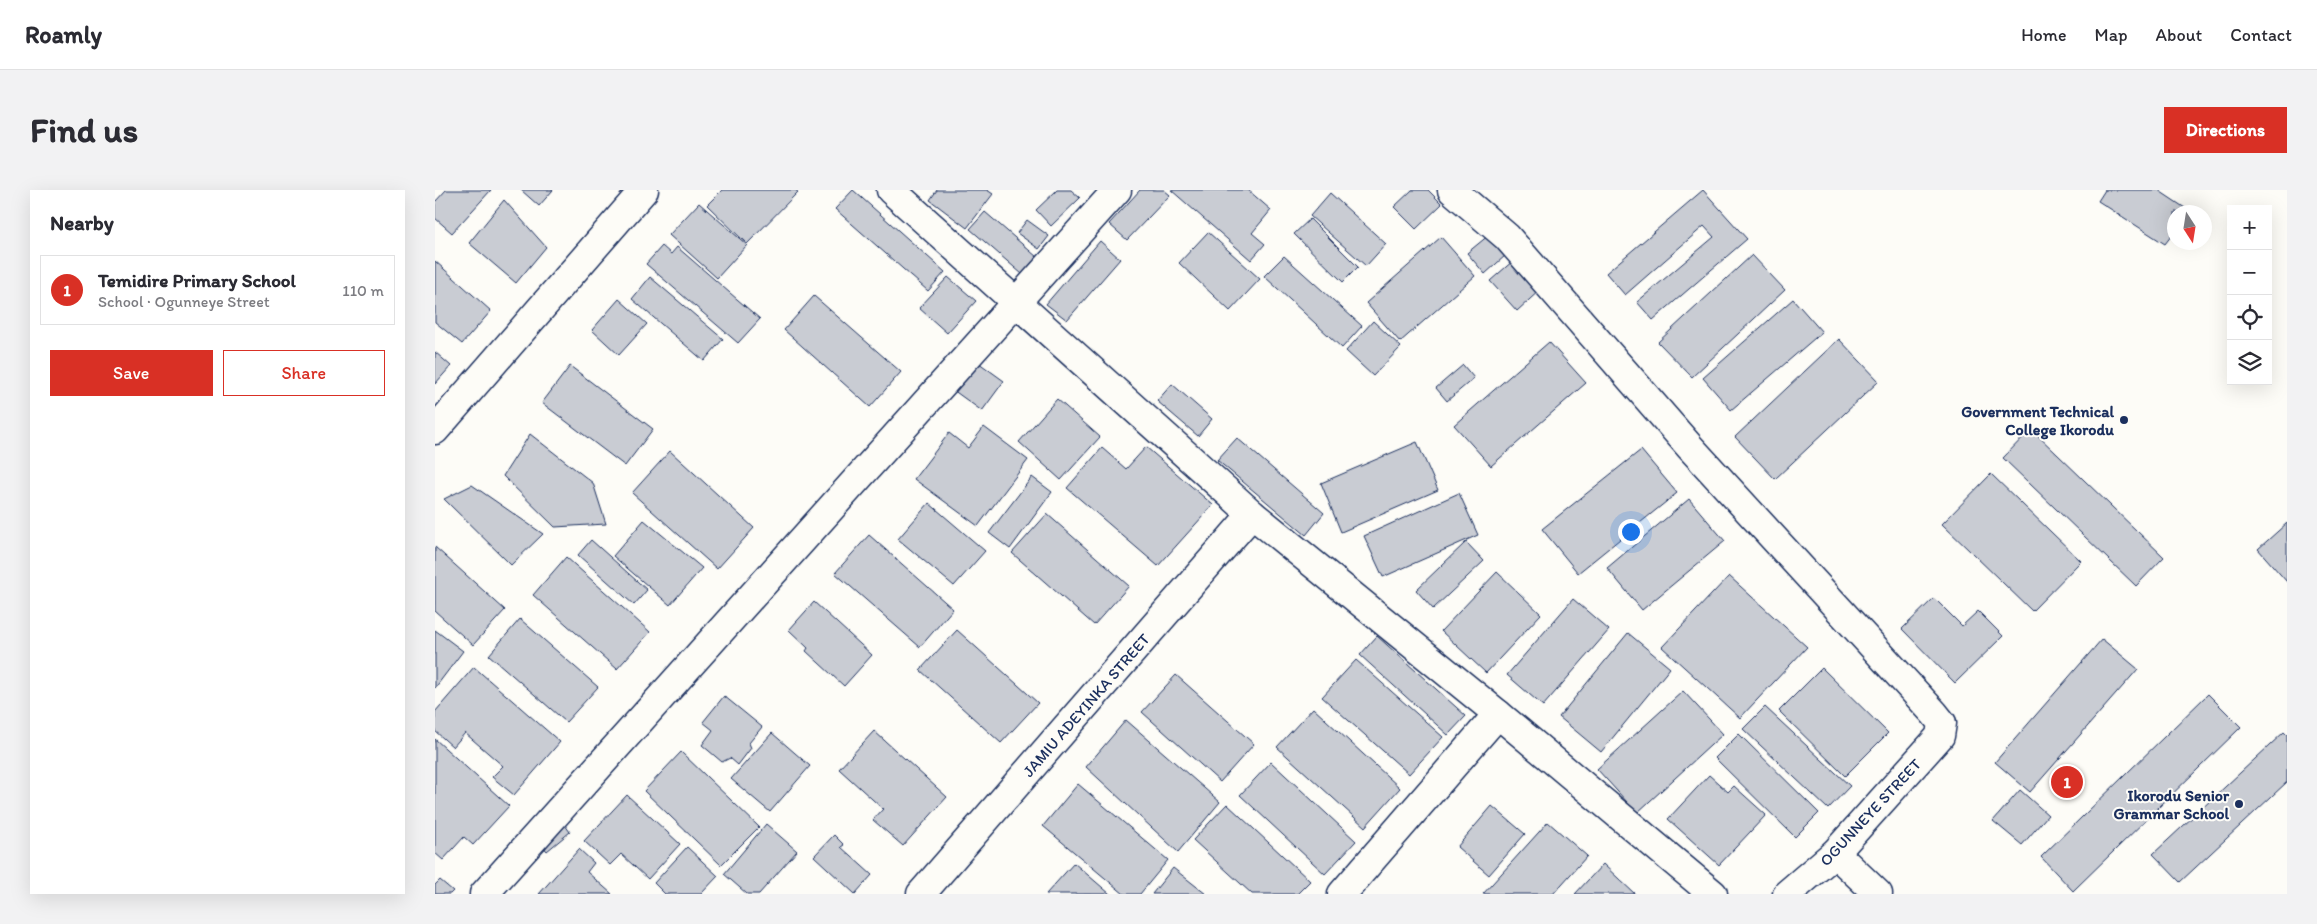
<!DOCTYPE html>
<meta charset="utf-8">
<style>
body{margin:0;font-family:Itim,sans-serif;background:#f2f2f3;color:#2b2b33}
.controls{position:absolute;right:15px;top:15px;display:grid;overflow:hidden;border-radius:0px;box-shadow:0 5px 20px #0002}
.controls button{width:45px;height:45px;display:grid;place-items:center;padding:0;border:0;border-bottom:1px solid #e1e1e2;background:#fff;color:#2b2b33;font:25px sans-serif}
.compass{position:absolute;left:1732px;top:15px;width:45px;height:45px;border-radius:50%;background:#fff;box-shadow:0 5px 20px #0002;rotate:168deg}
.you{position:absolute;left:1195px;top:341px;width:18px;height:18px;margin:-12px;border:4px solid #fff;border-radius:50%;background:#1a73e8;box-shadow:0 0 0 8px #1a73e833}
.badge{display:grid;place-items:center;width:32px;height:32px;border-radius:50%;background:#d93025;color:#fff;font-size:16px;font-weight:700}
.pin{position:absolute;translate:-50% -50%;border:2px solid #fff;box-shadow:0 1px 5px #0006}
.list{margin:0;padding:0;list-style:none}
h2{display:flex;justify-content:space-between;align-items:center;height:65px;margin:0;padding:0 20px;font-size:21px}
h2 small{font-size:16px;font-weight:400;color:#7c7c81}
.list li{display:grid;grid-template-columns:32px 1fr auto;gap:15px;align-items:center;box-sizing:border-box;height:70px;margin:0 10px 10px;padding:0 10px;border:1px solid #e1e1e2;border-radius:0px}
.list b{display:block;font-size:19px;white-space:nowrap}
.list p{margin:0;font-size:16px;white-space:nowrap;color:#7c7c81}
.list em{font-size:16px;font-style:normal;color:#7c7c81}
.actions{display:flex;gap:10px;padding:15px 20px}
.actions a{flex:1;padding:11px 0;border:1px solid #d93025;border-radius:0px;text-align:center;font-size:18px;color:#d93025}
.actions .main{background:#d93025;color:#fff}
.icon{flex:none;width:28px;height:28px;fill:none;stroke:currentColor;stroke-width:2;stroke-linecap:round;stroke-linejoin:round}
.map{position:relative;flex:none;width:1852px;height:704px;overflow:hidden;border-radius:0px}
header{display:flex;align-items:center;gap:30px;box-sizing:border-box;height:70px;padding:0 25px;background:#fff;border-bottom:1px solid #e1e1e2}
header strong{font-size:24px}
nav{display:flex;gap:28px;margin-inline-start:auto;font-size:18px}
.intro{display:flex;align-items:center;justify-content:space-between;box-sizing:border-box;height:120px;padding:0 30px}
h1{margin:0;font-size:35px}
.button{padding:12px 22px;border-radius:0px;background:#d93025;color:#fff;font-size:18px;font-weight:700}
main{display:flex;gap:30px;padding:0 30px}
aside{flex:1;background:#fff;border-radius:0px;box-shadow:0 5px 20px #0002}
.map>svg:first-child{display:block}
.building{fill:#c9ccd3;stroke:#1b2f5e}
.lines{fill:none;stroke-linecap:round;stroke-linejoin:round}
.minor-casing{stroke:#1b2f5e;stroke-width:31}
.minor{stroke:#fdfcf7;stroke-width:28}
.poi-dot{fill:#1b2f5e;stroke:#fdfcf7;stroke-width:2}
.labels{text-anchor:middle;stroke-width:4;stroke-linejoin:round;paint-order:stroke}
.poi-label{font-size:16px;font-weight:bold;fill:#1b2f5e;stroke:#fdfcf7;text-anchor:end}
.street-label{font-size:16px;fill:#1b2f5e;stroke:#fdfcf7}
</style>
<header>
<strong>Roamly</strong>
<nav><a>Home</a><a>Map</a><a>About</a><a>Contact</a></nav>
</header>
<div class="intro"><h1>Find us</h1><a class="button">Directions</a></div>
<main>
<aside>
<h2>Nearby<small></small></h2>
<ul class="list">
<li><span class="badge">1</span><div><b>Temidire Primary School</b><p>School · Ogunneye Street</p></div><em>110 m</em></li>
</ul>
<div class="actions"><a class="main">Save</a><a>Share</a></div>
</aside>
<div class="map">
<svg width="1852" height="704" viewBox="0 0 1852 704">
<rect width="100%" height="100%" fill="#fdfcf7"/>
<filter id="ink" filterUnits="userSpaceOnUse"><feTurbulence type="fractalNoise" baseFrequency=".02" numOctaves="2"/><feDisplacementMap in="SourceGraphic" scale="10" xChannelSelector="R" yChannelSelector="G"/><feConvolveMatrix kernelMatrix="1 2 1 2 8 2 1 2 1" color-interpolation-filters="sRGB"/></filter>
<g filter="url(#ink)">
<path class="building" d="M11,0H56L17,43L0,28V12Z
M86,0H118L104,16Z
M287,0H360L363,2L312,54L272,15Z
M418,0L510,82L493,101L400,19Z
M502,0H552L558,4L532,38L495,10Z
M622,0H636L645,8L616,36L601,20Z
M705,0H729L735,5L692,50L674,34Z
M736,0H813L836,20L817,43L830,54L816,70Z
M977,0H993L1007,14L981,39L959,17Z
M1268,0L1312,49L1218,130L1202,112L1279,47L1269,36L1190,105L1171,83Z
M1670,0H1723L1753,20L1751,22H1740V41L1730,54L1663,11Z
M895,3L951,54L931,76L875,26Z
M69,10L111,57L81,93L34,53Z
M264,13L312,55L282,88L234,45Z
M550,22L602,67L587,84L535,39Z
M875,29L923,77L908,92L859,44Z
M592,30L614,46L604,59L582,43Z
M773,42L825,89L795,121L744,73Z
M1054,45L1071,65L1050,84L1032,63Z
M1006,47L1040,86L965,152L931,113Z
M665,51L685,69L632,130L611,114Z
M227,56L236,64L242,57L325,129L303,153L211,74Z
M1317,65L1350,100L1257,187L1223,152Z
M849,66L927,136L907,158L829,86Z
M1079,70L1106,99L1082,121L1055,91Z
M0,71L56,121L27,154L0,132Z
M215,87L288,149L269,171L197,109Z
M513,87L541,111L512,143L484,118Z
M379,106L466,182L435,217L349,140Z
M184,109L212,134L184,165L157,140Z
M1358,109L1387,142L1296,220L1268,188Z
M938,131L966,157L938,186L911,161Z
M1404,149L1444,191L1340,289L1300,247Z
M1114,152L1151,193L1056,276L1019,235Z
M0,162L16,176L0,194Z
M540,170L569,191L547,221L518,200Z
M1028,175L1039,188L1012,211L1001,198Z
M135,176L218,239L190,276L107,213Z
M737,194L777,229L763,246L722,211Z
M622,209L665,247L626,290L584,252Z
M549,237L593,270L543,336L479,289L514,243L533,258Z
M1596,239L1729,367L1701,396L1568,268Z
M95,244L158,293L171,334L120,337L68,286Z
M802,248L889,323L871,345L782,270Z
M982,252L1003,300L906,342L886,293Z
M711,257L778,315L723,376L632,298L667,258L691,279Z
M1206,260L1242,303L1143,383L1107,339Z
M235,261L319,338L282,379L197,303Z
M1556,284L1646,371L1597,421L1507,334Z
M597,287L617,302L575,359L554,343Z
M37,295L108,344L76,375L9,309Z
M1024,303L1043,345L948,387L929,346Z
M1254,309L1290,351L1207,420L1172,378Z
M494,313L550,361L519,396L463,349Z
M612,324L694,396L659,435L577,363Z
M209,330L267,378L235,415L178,366Z
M1852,333V392L1823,359Z
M434,345L518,419L485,457L400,383Z
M156,350L212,400L199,415L143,365Z
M1031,352L1049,371L998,419L981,400Z
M0,357L70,420L38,455L0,421Z
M131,367L215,442L182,479L98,405Z
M1062,382L1106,424L1051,483L1006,441Z
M1294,386L1372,457L1305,528L1227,457Z
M1499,408L1527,436L1543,421L1568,446L1520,493L1467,439Z
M1138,409L1174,440L1108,516L1072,485Z
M379,412L437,465L409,496L371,461L373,458L354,440Z
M85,429L163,497L131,532L54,465Z
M0,440L28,461L0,498Z
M522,440L603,513L566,553L485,480Z
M1193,443L1235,478L1166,562L1124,527Z
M942,446L1031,526L1013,545L925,465Z
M1667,449L1703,479L1595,602L1560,572Z
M921,470L1008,547L974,584L887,507Z
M39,477L125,552L79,605L57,587L68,576L30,543L18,557L0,541V522Z
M1387,478L1453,543L1410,586L1344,521Z
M741,485L819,554L785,592L707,522Z
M1248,501L1288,544L1202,623L1162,579Z
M1773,504L1806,537L1638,701L1606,667Z
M289,506L327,537L314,553L316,558L303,575L295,568L287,572L267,555L278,540L268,532Z
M1330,517L1415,596L1393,619L1308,539Z
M878,518L965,598L930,637L842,557Z
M691,530L785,612L743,662L651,577Z
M439,541L512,607L468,656L438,630L448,619L404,579Z
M1849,542L1852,545V592L1745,692L1718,664Z
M337,543L375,576L335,622L296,589Z
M1304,544L1384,623L1360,647L1280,568Z
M0,549L74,616L38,655L29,647L8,670L0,663Z
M246,562L324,637L286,675L209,601Z
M836,572L921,651L890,684L805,605Z
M1274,585L1293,602L1299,596L1331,625L1284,675L1233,629Z
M643,594L733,670L705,704H689L608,636Z
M1585,600L1613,625L1587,655L1558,631Z
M192,605L245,654L213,689L186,664L175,675L149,651Z
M792,614L875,691L862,704H817L758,650Z
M1057,616L1090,644L1054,685L1022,657Z
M1113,632L1152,666L1118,704H1048Z
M331,634L362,661L324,704H312L289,684Z
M130,635L135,642L112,661L106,654Z
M399,645L409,655L406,657L437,685L420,704L379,666Z
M252,657L283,686L266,704H230L219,693Z
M144,659L159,673L152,682L177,704H104Z
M639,673L675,704H611Z
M1168,674L1200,704H1140Z
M738,678L771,704H717Z
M5,690L18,701L15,704H0V695Z"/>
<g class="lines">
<defs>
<g id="minor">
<path d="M456,0L817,324L1063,524L1278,704"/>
<path d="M1017,0L1072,47L1255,257L1499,523L1507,533L1505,546L1400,663L1352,704"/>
<path d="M0,240L209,0"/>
<path d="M1400,663L1443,704"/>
<path d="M49,704L682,0"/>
<path id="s1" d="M486,704L817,324"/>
<path d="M907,704L1063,524"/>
</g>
</defs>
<use href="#minor" class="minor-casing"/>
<use href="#minor" class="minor"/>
</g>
</g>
<g class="poi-dot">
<circle cx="1689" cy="230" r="5"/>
<circle cx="1804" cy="614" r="5"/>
</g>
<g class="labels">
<g class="poi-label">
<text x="1679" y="227">Government Technical<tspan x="1679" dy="18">College Ikorodu</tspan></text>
<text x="1794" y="611">Ikorodu Senior<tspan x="1794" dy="18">Grammar School</tspan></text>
</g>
<g class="street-label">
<text dy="6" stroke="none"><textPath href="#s1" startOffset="251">JAMIU ADEYINKA STREET</textPath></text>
<text transform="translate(1435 622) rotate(-47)" y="6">OGUNNEYE STREET</text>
</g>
</g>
</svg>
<div class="controls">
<button>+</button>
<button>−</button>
<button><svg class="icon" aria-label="locate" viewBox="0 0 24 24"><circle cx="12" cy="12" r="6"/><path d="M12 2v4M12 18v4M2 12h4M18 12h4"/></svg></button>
<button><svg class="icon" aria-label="layers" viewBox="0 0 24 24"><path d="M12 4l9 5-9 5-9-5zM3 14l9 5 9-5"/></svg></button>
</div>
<svg class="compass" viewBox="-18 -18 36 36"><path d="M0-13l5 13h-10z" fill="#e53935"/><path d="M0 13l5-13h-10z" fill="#7c7c81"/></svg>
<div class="you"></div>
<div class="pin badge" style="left:1632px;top:592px">1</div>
</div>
</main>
